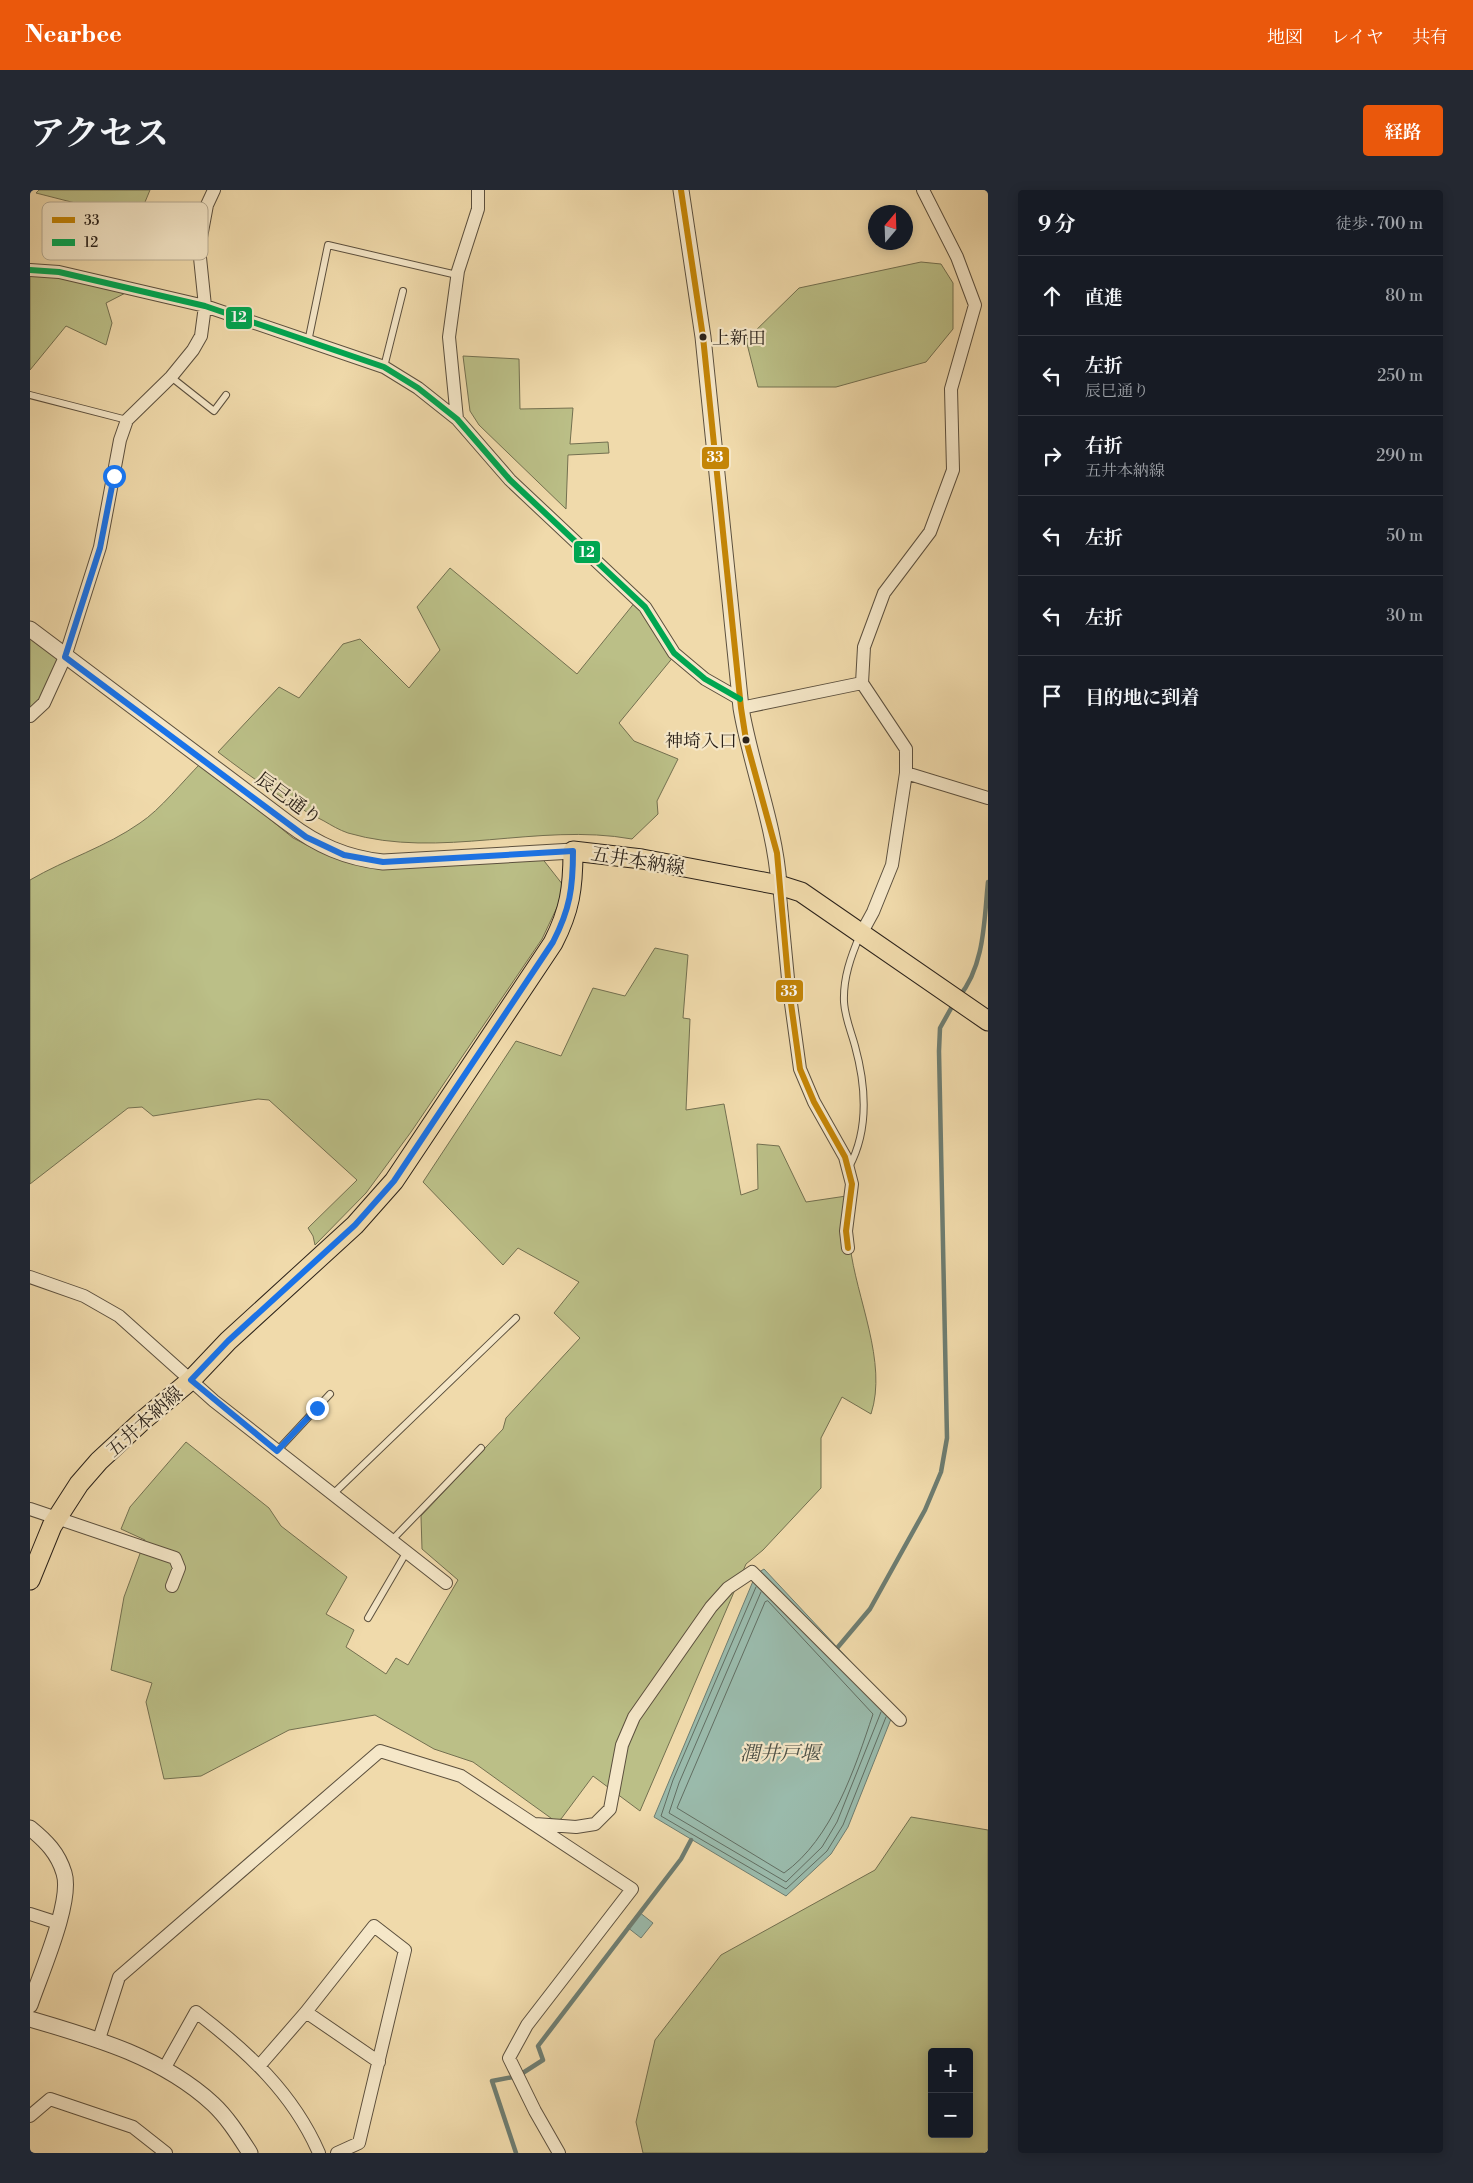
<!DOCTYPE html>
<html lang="ja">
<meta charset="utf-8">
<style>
body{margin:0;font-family:"Libre Bodoni","Noto Serif JP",serif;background:#242831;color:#f1f3f6}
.controls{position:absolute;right:15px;bottom:15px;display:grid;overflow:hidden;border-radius:5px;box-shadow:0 2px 12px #0003}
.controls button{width:45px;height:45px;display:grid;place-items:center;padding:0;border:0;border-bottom:1px solid #363941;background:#171b24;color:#f1f3f6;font:25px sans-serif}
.compass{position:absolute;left:838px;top:15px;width:45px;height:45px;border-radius:50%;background:#171b24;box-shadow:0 2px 12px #0003;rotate:19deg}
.stop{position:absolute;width:15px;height:15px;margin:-11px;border:4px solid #1a73e8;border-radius:50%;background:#fff}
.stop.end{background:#1a73e8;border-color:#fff;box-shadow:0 1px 5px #0008}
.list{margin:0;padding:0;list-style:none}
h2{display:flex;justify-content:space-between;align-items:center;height:65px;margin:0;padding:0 20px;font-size:21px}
h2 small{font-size:16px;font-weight:400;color:#9ea1a6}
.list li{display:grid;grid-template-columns:32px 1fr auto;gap:15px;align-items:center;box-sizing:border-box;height:80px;padding:0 20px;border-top:1px solid #363941}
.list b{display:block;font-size:19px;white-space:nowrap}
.list p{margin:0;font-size:16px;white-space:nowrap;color:#9ea1a6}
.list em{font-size:16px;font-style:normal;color:#9ea1a6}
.icon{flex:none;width:28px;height:28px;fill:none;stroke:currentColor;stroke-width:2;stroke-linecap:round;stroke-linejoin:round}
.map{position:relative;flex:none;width:958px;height:1963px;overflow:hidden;border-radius:5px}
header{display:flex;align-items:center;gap:30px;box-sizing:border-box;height:70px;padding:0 25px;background:#ea580c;color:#fff}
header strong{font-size:24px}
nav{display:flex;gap:28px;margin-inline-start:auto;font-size:18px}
.intro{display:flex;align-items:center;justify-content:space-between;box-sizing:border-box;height:120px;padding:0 30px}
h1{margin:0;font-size:35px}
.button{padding:12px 22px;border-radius:5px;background:#ea580c;color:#fff;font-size:18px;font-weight:700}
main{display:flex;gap:30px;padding:0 30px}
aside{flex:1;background:#171b24;border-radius:5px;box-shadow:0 2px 12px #0003}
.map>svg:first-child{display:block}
.green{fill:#bbbf87;stroke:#737050;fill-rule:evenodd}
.water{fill:#9abaab;stroke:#6e7d71}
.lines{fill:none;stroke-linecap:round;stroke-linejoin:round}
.shore{stroke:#626e62;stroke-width:1}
.stream{stroke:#6e7d71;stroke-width:4.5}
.service-casing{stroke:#5c503e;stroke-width:8}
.minor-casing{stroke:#5c503e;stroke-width:14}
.tertiary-casing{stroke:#5c503e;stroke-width:17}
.primary-casing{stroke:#2b221a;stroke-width:21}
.service{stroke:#f5e7c8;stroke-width:6}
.minor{stroke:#f5e7c8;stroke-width:12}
.tertiary{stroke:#f5e7c8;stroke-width:15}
.primary{stroke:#f0daab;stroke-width:19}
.bus-1-casing{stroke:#f5e7c8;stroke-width:10}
.bus-2-casing{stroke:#f5e7c8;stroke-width:10}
.bus-1{stroke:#c48506;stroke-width:6}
.bus-2{stroke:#00a651;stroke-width:6}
.route{stroke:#1a73e8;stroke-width:6}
.bus-dot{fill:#2b221a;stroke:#f5e7c8;stroke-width:2}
.labels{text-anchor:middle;stroke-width:4.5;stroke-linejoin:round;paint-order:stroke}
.bus-label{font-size:18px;fill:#2b221a;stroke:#f5e7c8;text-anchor:start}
.street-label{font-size:19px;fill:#2b221a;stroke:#f5e7c8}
.water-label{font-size:20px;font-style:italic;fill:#4c5046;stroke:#f5e7c8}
.key{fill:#f5e7c8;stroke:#b8ac94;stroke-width:1}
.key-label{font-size:14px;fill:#2b221a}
.line-badge{stroke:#f5e7c8;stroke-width:2}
.badge-label{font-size:14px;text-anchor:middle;font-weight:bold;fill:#fff}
</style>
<header>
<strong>Nearbee</strong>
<nav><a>地図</a><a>レイヤ</a><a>共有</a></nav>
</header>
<div class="intro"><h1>アクセス</h1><a class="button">経路</a></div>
<main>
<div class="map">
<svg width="958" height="1963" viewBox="0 0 958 1963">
<rect width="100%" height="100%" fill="#f0daab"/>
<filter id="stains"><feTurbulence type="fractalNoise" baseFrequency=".004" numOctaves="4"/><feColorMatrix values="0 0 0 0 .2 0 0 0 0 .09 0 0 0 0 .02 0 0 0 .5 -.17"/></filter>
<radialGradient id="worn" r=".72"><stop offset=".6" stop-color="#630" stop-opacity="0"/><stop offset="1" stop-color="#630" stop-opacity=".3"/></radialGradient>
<path class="green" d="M9,0H120L108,29L6,3Z
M891,72L911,74L923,93V139L896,172L806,197H728L716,150L769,98Z
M0,79L109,96L76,113L82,133L76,155L36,136L0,180Z
M433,166L489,169L490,219L543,218L540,254L578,252L579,263L538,265L536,319L449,235L440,221Z
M420,378L547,484L610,406L649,460L589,533L604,551L648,569L627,611L628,624L602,649C508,632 410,670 318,643C309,640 301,635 294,631C256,612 222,588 188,562L249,497L269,508L313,454L330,449L379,498L410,460L387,417Z
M0,446L34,472L12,510L0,518Z
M171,573L263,648L289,661L338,675L511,667L533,695L530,711L512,749L381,942L336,1003L285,1055L283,1046L278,1038L327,990L239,910L228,909L123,926L112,917L98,918L0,994V690C36,669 76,657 110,633C130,620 153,591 171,573Z
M625,758L658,765L653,828L660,829L656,920L694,914L711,1005L728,999L727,954L749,956L776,1012L823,1005C822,1021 818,1039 820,1055C826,1108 858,1172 841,1224L812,1207L791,1248V1298L733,1360L716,1374L610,1621L563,1586L531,1629L525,1631L443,1572L404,1559L345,1525L259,1540L171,1586L134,1589L116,1512L122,1493L81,1480L94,1407L115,1350L91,1339L100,1317L156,1252L239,1318L251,1336L317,1387L296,1424L324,1440L316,1457L356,1484L366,1468L378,1475L428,1390L392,1359L391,1326L473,1239L476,1228L550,1148L524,1123L549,1092L488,1058L473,1075L393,992L486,851L531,866L563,798L595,806Z
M881,1627L958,1640V1963H613L606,1932L625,1850L691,1765L845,1680ZM902,1862H939V1944H902Z"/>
<path class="water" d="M734,1379L865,1519L818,1637L801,1664L756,1706L624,1627L726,1384Z
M609,1722L623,1733L611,1748L597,1737Z"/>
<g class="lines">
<path class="shore" d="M726,1397L643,1590L631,1626L756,1699L797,1661L813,1635L856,1527
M731,1402L649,1593L639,1623L756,1692L792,1657L807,1632L851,1522
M738,1411L843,1524C825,1578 802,1649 754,1683L647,1618L735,1412Z"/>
<path class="stream" d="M929,807C955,775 954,730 958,692
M808,1457L840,1419L895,1320L911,1282L917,1248L909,861L910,838L924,813
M486,1963L462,1891L488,1886L513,1870L508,1856L651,1669L661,1650"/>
<defs>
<path id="service" d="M278,152L298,55L427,85
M354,177L373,101
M141,187L184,221L196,205
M0,205L97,230
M819,977C839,940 836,896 825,856C821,841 815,828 814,812C813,788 821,766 830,745
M247,1261L300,1204
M303,1304L486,1128
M361,1351L451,1258
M338,1428L376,1363"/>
<path id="minor" d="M0,80L29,82L175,116L354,177L388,198L427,229L480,290L615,417L644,463L675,489L710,509
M427,229L419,147L428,81L448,19V0
M711,518L832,493
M0,526L14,513L35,467L70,357L90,250L97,230L141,187L163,160L171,146L175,116L169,58L177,15L184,0
M876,583L958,608
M749,695L759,799L770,879L784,912L815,967L822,994L816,1041L818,1058
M831,744L843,722L862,675L876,583V559L832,493L834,457L854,403L900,342L923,280L921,199L945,115L927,67L893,0
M0,1087L54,1106L89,1126L184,1211L416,1393
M0,1319L145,1368L149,1378L142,1396
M505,1634L546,1637L565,1634L580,1619L592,1555L604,1527L681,1417L698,1398L722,1382L870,1530
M0,1724L28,1733
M276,1822L349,1872
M69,1849L89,1787L350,1561L431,1586L602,1699L497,1835L479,1868L505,1921L529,1963
M230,1875L276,1822L344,1736L375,1760L329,1953L307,1963
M134,1879L166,1822C217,1861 263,1903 289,1963
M0,1926L20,1909L103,1937L136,1963"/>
<path id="tertiary" d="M651,0L673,147L711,518C721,577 745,635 749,695
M0,439L258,633C287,655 316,668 353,672L543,661
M0,1638C16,1651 28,1663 34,1683C43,1711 10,1785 0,1815
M0,1829C65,1848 132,1867 183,1914C198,1928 209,1946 220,1963"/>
<path id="primary" d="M0,1390L22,1336L49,1294L69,1271L111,1232L161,1190L198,1151L325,1035L364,991L523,753C540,720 543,698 543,661L612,669L749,695L771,702L958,831"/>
</defs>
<use href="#service" class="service-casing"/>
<use href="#minor" class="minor-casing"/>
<use href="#tertiary" class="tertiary-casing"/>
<use href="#primary" class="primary-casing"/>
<use href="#service" class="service"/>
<use href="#minor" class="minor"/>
<use href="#tertiary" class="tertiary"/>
<use href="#primary" class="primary"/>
<defs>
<path id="bus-1" d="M651,0L673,147L711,518L716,550L747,663L759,799L770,879L784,912L815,967L822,994L816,1041L818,1058"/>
<path id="bus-2" d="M0,80L29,82L175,116L354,177L388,198L427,229L480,290L615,417L644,463L675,489L710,509"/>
</defs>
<use href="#bus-1" class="bus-1-casing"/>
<use href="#bus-2" class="bus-2-casing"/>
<use href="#bus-1" class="bus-1"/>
<use href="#bus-2" class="bus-2"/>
</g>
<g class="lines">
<path class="route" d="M84,286L70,358L35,467L276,647L314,665L353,672L543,661C543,698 540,719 523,752L364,991L325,1035L198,1151L161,1190L247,1261L287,1218"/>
</g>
<g class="bus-dot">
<circle cx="673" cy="147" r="4.5"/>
<circle cx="716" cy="550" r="4.5"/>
</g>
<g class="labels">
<g class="bus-label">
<text x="682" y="154">上新田</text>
<text x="707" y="557" text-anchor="end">神埼入口</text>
</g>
<g class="street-label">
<text transform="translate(259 608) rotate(36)" y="7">辰巳通り</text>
<text transform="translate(608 670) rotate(9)" y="7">五井本納線</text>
<text transform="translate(114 1231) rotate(-42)" y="7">五井本納線</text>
</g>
<g class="water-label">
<text x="750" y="1570">潤井戸堰</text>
</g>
</g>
<rect x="12" y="12" width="166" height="58" rx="8" class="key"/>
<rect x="22" y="27" width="23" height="6" fill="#c48506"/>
<rect x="22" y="49" width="23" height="7" fill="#00a651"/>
<g class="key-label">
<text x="54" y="35">33</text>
<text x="54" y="57">12</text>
</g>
<g class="line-badge">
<rect x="195" y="116" width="28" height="24" rx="5" fill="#00a651"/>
<rect x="671" y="256" width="29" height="24" rx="5" fill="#c48506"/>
<rect x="543" y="350" width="28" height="24" rx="5" fill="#00a651"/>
<rect x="745" y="789" width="29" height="24" rx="5" fill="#c48506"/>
</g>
<g class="badge-label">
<text x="209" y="132">12</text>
<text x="685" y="272">33</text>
<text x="557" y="367">12</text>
<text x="759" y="806">33</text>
</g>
<rect width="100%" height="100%" filter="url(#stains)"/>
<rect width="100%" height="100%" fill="url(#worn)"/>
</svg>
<div class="controls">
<button>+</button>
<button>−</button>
</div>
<svg class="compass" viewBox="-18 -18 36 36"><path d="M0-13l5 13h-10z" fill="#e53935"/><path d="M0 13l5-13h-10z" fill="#9ea1a6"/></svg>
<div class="stop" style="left:84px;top:286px"></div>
<div class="stop end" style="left:287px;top:1218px"></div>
</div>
<aside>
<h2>9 分<small>徒歩 · 700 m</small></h2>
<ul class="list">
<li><svg class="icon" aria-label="ahead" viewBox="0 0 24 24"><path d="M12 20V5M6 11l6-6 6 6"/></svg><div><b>直進</b></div><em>80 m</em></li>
<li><svg class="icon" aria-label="left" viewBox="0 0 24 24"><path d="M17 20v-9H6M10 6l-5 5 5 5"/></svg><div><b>左折</b><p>辰巳通り</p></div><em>250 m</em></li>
<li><svg class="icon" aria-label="right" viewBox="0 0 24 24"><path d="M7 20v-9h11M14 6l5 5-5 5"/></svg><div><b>右折</b><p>五井本納線</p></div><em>290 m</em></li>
<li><svg class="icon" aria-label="left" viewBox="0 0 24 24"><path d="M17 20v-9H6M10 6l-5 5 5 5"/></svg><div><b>左折</b></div><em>50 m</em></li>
<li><svg class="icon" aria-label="left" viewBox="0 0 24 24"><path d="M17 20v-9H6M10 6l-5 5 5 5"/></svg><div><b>左折</b></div><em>30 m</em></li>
<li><svg class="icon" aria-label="arrive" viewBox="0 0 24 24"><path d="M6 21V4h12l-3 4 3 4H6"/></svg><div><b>目的地に到着</b></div></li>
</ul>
</aside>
</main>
